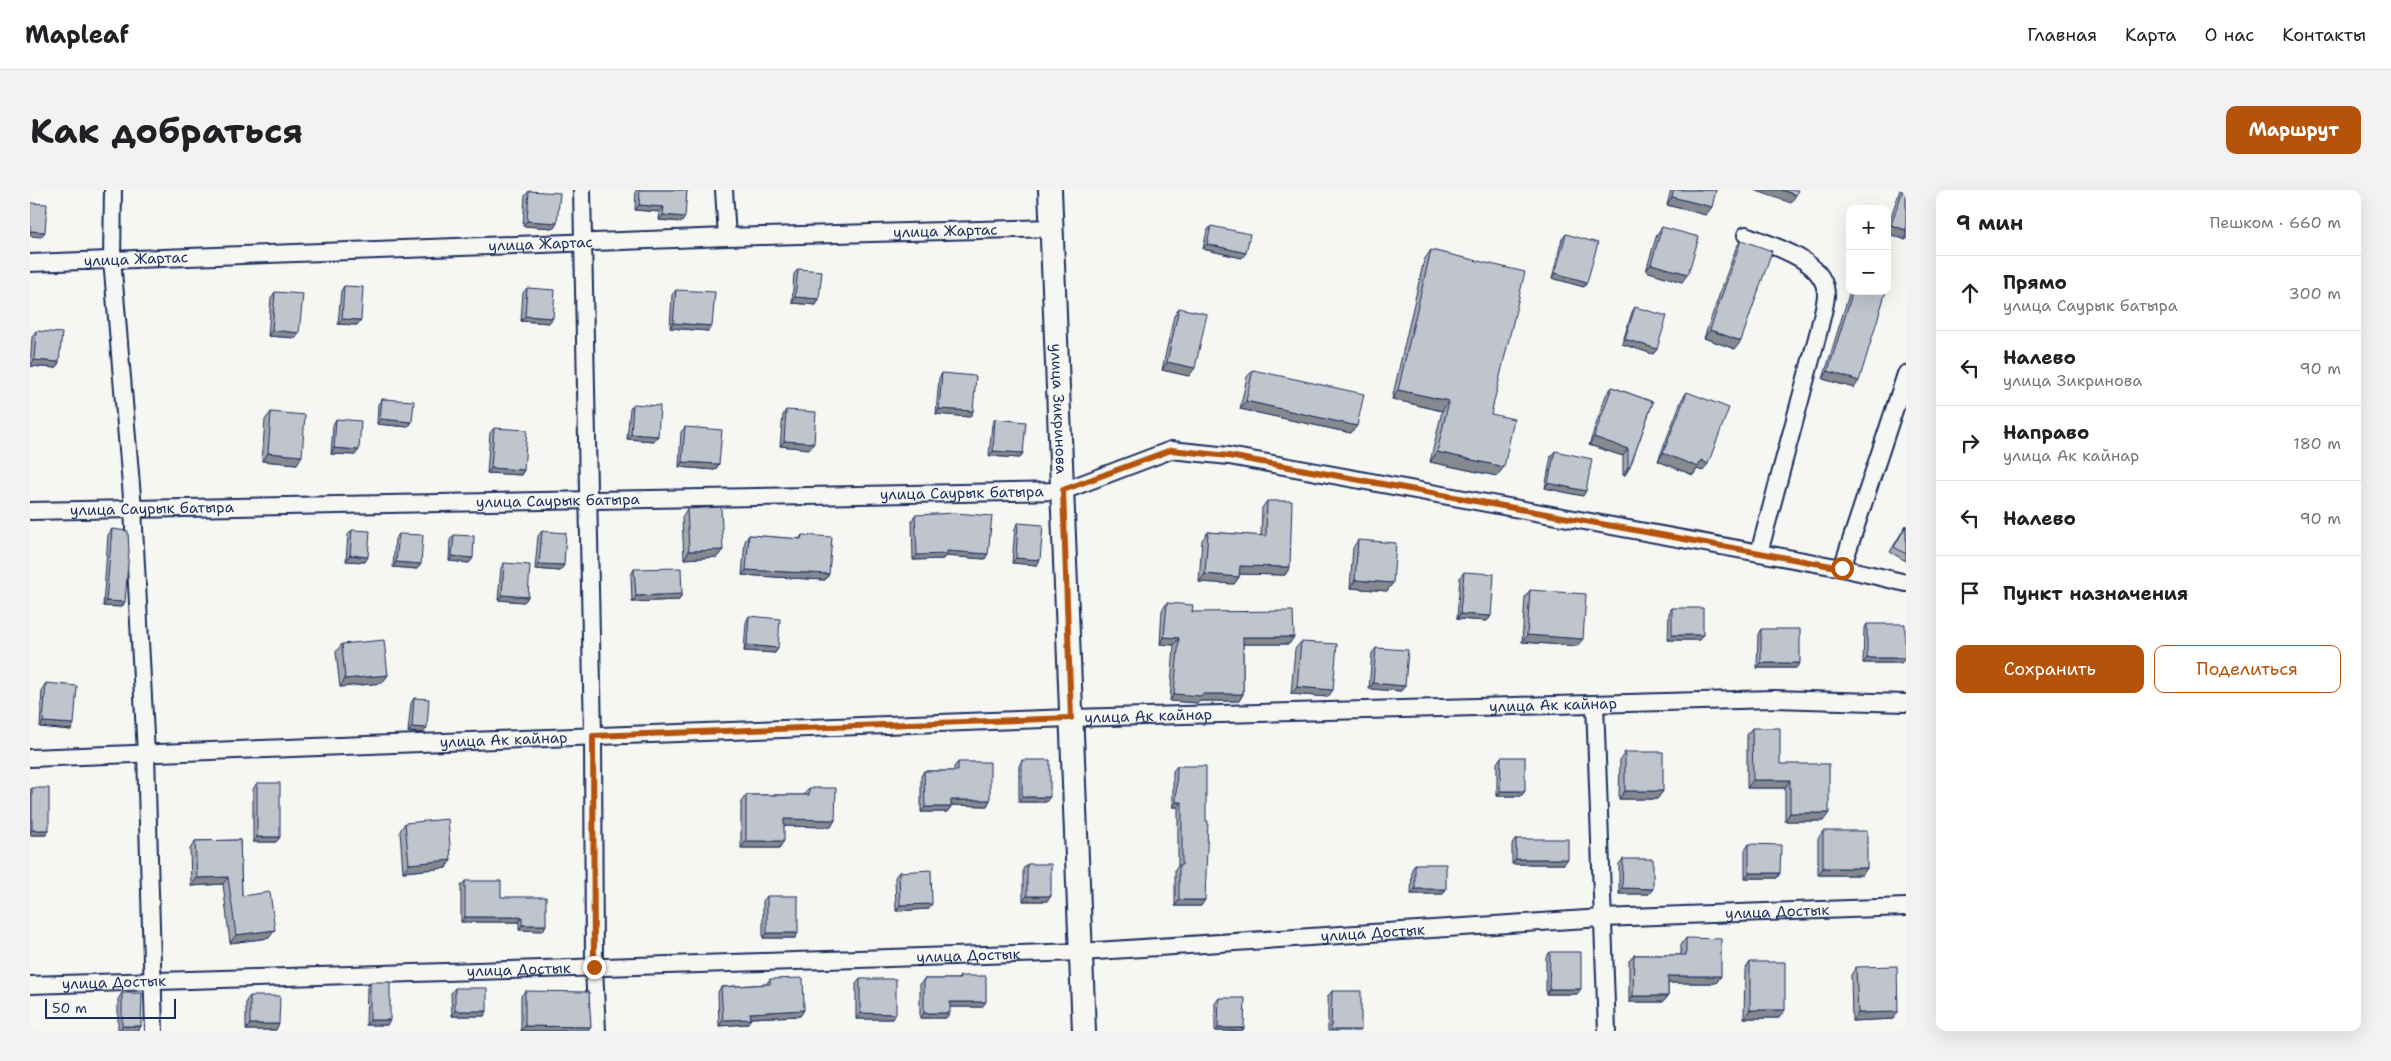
<!DOCTYPE html>
<html lang="ru">
<meta charset="utf-8">
<style>
body{margin:0;font-family:"Shantell Sans",sans-serif;background:#f2f2f2;color:#202124}
.controls{position:absolute;right:15px;top:15px;display:grid;overflow:hidden;border-radius:10px;box-shadow:0 5px 20px #0002}
.controls button{width:45px;height:45px;display:grid;place-items:center;padding:0;border:0;border-bottom:1px solid #e0e0e0;background:#fff;color:#202124;font:25px sans-serif}
.scale{position:absolute;left:15px;bottom:12px;width:131px;box-sizing:border-box;padding-left:5px;border:2px solid #1b2f5e;border-top:0;font-size:14px;line-height:18px;white-space:nowrap;color:#1b2f5e;-webkit-text-stroke:4px #f6f6f2;paint-order:stroke}
.stop{position:absolute;width:15px;height:15px;margin:-11px;border:4px solid #b45309;border-radius:50%;background:#fff}
.stop.end{background:#b45309;border-color:#fff;box-shadow:0 1px 5px #0008}
.list{margin:0;padding:0;list-style:none}
h2{display:flex;justify-content:space-between;align-items:center;height:65px;margin:0;padding:0 20px;font-size:21px}
h2 small{font-size:16px;font-weight:400;color:#757577}
.list li{display:grid;grid-template-columns:32px 1fr auto;gap:15px;align-items:center;box-sizing:border-box;height:75px;padding:0 20px;border-top:1px solid #e0e0e0}
.list b{display:block;font-size:19px;white-space:nowrap}
.list p{margin:0;font-size:16px;white-space:nowrap;color:#757577}
.list em{font-size:16px;font-style:normal;color:#757577}
.actions{display:flex;gap:10px;padding:15px 20px}
.actions a{flex:1;padding:11px 0;border:1px solid #b45309;border-radius:10px;text-align:center;font-size:18px;color:#b45309}
.actions .main{background:#b45309;color:#fff}
.icon{flex:none;width:28px;height:28px;fill:none;stroke:currentColor;stroke-width:2;stroke-linecap:round;stroke-linejoin:round}
.map{position:relative;flex:none;width:1876px;height:841px;overflow:hidden;border-radius:10px}
header{display:flex;align-items:center;gap:30px;box-sizing:border-box;height:70px;padding:0 25px;background:#fff;border-bottom:1px solid #e0e0e0}
header strong{font-size:24px}
nav{display:flex;gap:28px;margin-inline-start:auto;font-size:18px}
.intro{display:flex;align-items:center;justify-content:space-between;box-sizing:border-box;height:120px;padding:0 30px}
h1{margin:0;font-size:35px}
.button{padding:12px 22px;border-radius:10px;background:#b45309;color:#fff;font-size:18px;font-weight:700}
main{display:flex;gap:30px;padding:0 30px}
aside{flex:1;background:#fff;border-radius:10px;box-shadow:0 5px 20px #0002}
.map>svg:first-child{display:block}
.lines{fill:none;stroke-linecap:round;stroke-linejoin:round}
.street-casing{stroke:#1b2f5e;stroke-width:20}
.secondary-casing{stroke:#1b2f5e;stroke-width:26}
.street{stroke:#f6f6f2;stroke-width:16}
.secondary{stroke:#f6f6f2;stroke-width:22}
.wall{fill:#a5a9b0;stroke:#1b2f5e}
.shaded-wall{fill:#868990;stroke:#1b2f5e}
.building{fill:#c0c4cd;stroke:#1b2f5e}
.route{stroke:#b45309;stroke-width:6}
.labels{text-anchor:middle;stroke-width:5;stroke-linejoin:round;paint-order:stroke}
.street-label{font-size:15px;fill:#1b2f5e;stroke:#f6f6f2}
</style>
<header>
<strong>Mapleaf</strong>
<nav><a>Главная</a><a>Карта</a><a>О нас</a><a>Контакты</a></nav>
</header>
<div class="intro"><h1>Как добраться</h1><a class="button">Маршрут</a></div>
<main>
<div class="map">
<svg width="1876" height="841" viewBox="0 0 1876 841">
<rect width="100%" height="100%" fill="#f6f6f2"/>
<filter id="ink" filterUnits="userSpaceOnUse"><feTurbulence type="fractalNoise" baseFrequency=".02" numOctaves="2"/><feDisplacementMap in="SourceGraphic" scale="10" xChannelSelector="R" yChannelSelector="G"/><feConvolveMatrix kernelMatrix="1 2 1 2 8 2 1 2 1" color-interpolation-filters="sRGB"/></filter>
<g filter="url(#ink)">
<g class="lines">
<defs>
<g id="street">
<path d="M83,0L82,69L103,319L116,564L124,841"/>
<path d="M552,0L563,546L564,777L567,841"/>
<path d="M694,0L697,47"/>
<path d="M1716,45C1742,56 1797,70 1796,106C1795,117 1791,129 1789,140L1729,363"/>
<path id="s1" d="M0,73L697,47L1022,38"/>
<path id="s2" d="M0,321L1033,301L1141,260L1199,266L1812,378L1876,393"/>
<path d="M1812,378L1876,184"/>
<path d="M1565,514L1577,841"/>
<path id="s3" d="M0,568L1041,528L1744,509L1876,513"/>
<path id="s4" d="M0,795L1051,762L1572,728L1876,717"/>
</g>
<g id="secondary">
<path id="s5" d="M1020,0L1054,841"/>
</g>
</defs>
<use href="#street" class="street-casing"/>
<use href="#secondary" class="secondary-casing"/>
<use href="#street" class="street"/>
<use href="#secondary" class="secondary"/>
</g>
<path class="wall" d="M606,0H657L652,32L629,30L630,22L605,20Z
M1641,0H1686L1676,25L1637,15Z
M1870,0H1876V50L1857,43V38Z
M499,1L527,33L524,38L493,36L495,6Z
M1181,36L1212,68L1173,59L1177,41Z
M1632,37L1652,92L1616,81L1627,44Z
M1536,44L1557,92L1554,97L1522,88L1532,49Z
M1711,50L1705,159L1674,148L1706,58Z
M1401,60L1461,224L1467,286L1400,272L1412,221L1362,209L1394,70Z
M768,79L789,109L786,115L762,113L764,84Z
M314,96L327,135L308,134L311,101Z
M497,98L519,133L491,131L493,103Z
M646,100L678,141L640,138L642,105Z
M1820,101H1856L1824,198L1793,189Z
M245,102L266,148L238,146L241,108Z
M1605,117L1627,159L1623,164L1592,154L1602,122Z
M1149,118L1159,186L1132,180L1144,126Z
M6,141L29,172L26,178L0,176L2,147Z
M1223,180L1321,243L1210,219L1217,187Z
M912,183L943,221L940,227L906,224L909,188Z
M1582,197L1623,212L1600,277L1595,285H1593V266L1559,255L1576,205Z
M1657,202L1673,281L1667,279L1663,285L1628,271L1652,209Z
M352,209L382,232L378,237L347,234L348,214Z
M603,214L628,246L624,251L597,249L600,219Z
M756,220L780,259L750,256L753,225Z
M241,222L267,274L232,271L235,230Z
M306,229L325,265L301,264L303,235Z
M965,229L990,268L959,266L962,234Z
M655,237L689,274L685,280L649,277L651,242Z
M464,238L494,280L491,285L457,283L460,243Z
M1525,261L1553,306L1515,298L1521,266Z
M1237,311L1260,377L1255,385L1209,384V387L1204,394L1169,392L1172,350L1178,342L1231,346L1232,318Z
M657,319L693,360L687,367L654,369L652,327Z
M885,325L955,369L915,366L913,369L883,370L882,330Z
M988,333L1010,370L1007,375L982,373L985,338Z
M1876,335V371L1860,362Z
M82,339L92,417L73,416L78,345Z
M322,340L335,372L316,371L318,345Z
M512,341L534,375L530,381L505,379L508,346Z
M369,344L391,374L387,379L363,377L365,349Z
M424,345L443,368L439,373L419,371L420,350Z
M719,345L769,349L772,345L799,384L795,390L712,385L715,351Z
M1328,350L1357,401L1320,398L1323,358Z
M474,373L498,407L494,412L468,410L471,378Z
M604,379L652,404L649,410L602,412L601,385Z
M1434,382L1461,426L1457,431L1427,429L1430,387Z
M1500,400L1547,456L1492,452L1495,407Z
M1137,413L1162,422L1264,447L1259,454H1213V504L1209,511H1169L1168,513L1140,511L1144,455L1130,454L1132,420Z
M1642,418L1673,445L1669,450H1638L1639,423Z
M719,426L748,458L745,463L714,461L716,432Z
M1837,434L1875,468L1871,473H1833L1834,439Z
M1731,439L1766,478H1727L1728,444Z
M1271,452L1298,507L1261,504L1265,459Z
M312,454L358,485L352,493L310,497L306,462Z
M1346,458L1371,501L1339,499L1342,463Z
M16,493L41,540L10,537L12,499Z
M384,508L393,543L378,542L381,513Z
M1722,538L1750,574L1793,631H1755V598H1717V545Z
M1595,562L1633,601L1627,609H1589L1590,570Z
M1471,567L1495,601L1491,606H1467V573Z
M992,570L1016,612H989V576Z
M928,572L960,610L957,616L921,615L917,622H891V586L894,581H924V577Z
M1147,576L1171,716H1145V680L1148,676V617H1143V581Z
M227,593L250,647L246,652H223V599Z
M2,598L19,640L16,645H0V600Z
M779,598L805,630L801,637L754,636L749,658H711V612L716,605H774Z
M375,633L421,670L416,678L373,682L370,641Z
M1793,641L1837,678L1832,685H1788V649Z
M1486,649L1534,674H1482V654Z
M210,650L212,706L239,748L200,753L193,694L161,696L160,659L165,651Z
M1719,654L1750,683L1747,688H1715V660Z
M1593,669L1619,704H1589V674Z
M997,674L1021,706L1017,711H993V679Z
M1385,674L1416,699L1413,704H1381L1382,679Z
M869,682L899,719L866,721L865,687Z
M435,691L471,707L513,741L489,740V732H431V696Z
M737,706L768,743L765,748H733V711Z
M1656,748L1691,786L1686,793H1638V806L1633,812H1599V771L1604,765H1651V755Z
M1520,762L1547,804H1516V767Z
M1720,772L1749,828H1714L1715,780Z
M1826,777L1863,829L1822,831L1821,785Z
M930,786L952,817H920L916,828H890V794L894,789H928Z
M740,789L774,820L770,826L721,828L717,834L689,836L688,802L691,797L736,794Z
M830,789L862,829H826V794Z
M340,792L357,835H336L337,797Z
M425,798L457,821L454,826H422L421,803Z
M495,801L561,837L558,841H491V806Z
M1302,801L1331,841H1298V806Z
M92,803L111,836L108,841H88V809Z
M220,806L246,840H216V811Z
M1189,808L1214,838L1212,841H1185V813Z"/>
<path class="shaded-wall" d="M1724,0H1752L1766,5L1761,13Z
M1642,7L1682,17L1676,25L1637,15Z
M609,15L634,17L630,22L605,20Z
M633,25L655,27L652,32L629,30Z
M497,31L527,33L524,38L493,36Z
M1861,35L1876,40V50L1857,43V41Z
M0,41L15,42L11,47L0,46Z
M1177,54L1216,63L1212,68L1173,59Z
M1621,74L1658,84L1652,92L1616,81Z
M1525,83L1557,92L1554,97L1522,88Z
M765,107L789,109L786,115L762,113Z
M495,126L523,128L519,133L491,131Z
M312,129L331,130L327,135L308,134Z
M643,133L682,136L678,141L640,138Z
M242,140L269,143L266,148L238,146Z
M1680,140L1711,151L1705,159L1674,148Z
M1595,149L1627,159L1623,164L1592,154Z
M4,170L29,172L26,178L0,176Z
M1137,172L1165,178L1159,186L1132,180Z
M1798,181L1829,191L1824,198L1793,189Z
M1368,200L1419,211L1412,221L1362,209Z
M1216,211L1327,236L1321,243L1210,219Z
M909,219L943,221L940,227L906,224Z
M350,229L382,232L378,237L347,234Z
M601,244L628,246L624,251L597,249Z
M1564,247L1598,259L1593,266L1559,255Z
M754,251L784,253L780,259L750,256Z
M304,258L329,260L325,265L301,264Z
M963,261L993,263L990,268L959,266Z
M1407,262L1474,277L1467,286L1400,272Z
M238,263L272,266L267,274L232,271Z
M1633,263L1671,270L1678,274L1673,281L1667,279L1663,285L1628,271Z
M652,272L689,274L685,280L649,277Z
M1598,277H1600L1595,285H1593Z
M461,278L494,280L491,285L457,283Z
M1518,293L1556,301L1553,306L1515,298Z
M693,360L687,367L654,369L659,361Z
M917,361L958,364L955,369L915,366L913,369L883,370L887,365Z
M320,365L338,367L335,372L316,371Z
M422,366L443,368L439,373L419,371Z
M986,368L1010,370L1007,375L982,373Z
M366,372L391,374L387,379L363,377Z
M509,374L534,375L530,381L505,379Z
M1210,376L1260,377L1255,385L1205,384Z
M716,380L799,384L795,390L712,385Z
M1175,384L1209,387L1204,394L1169,392Z
M1325,390L1363,393L1357,401L1320,398Z
M652,404L649,410L602,412L606,406Z
M472,405L498,407L494,412L468,410Z
M76,411L95,412L92,417L73,416Z
M1430,424L1461,426L1457,431L1427,429Z
M1497,445L1553,449L1547,456L1492,452Z
M1642,445H1673L1669,450H1638Z
M1134,447L1149,448L1144,455L1130,454Z
M1213,447H1264L1259,454H1208Z
M717,455L748,458L745,463L714,461Z
M1837,468H1875L1871,473H1833Z
M1731,473H1770L1766,478H1727Z
M358,485L352,493L310,497L315,489Z
M1343,493L1375,496L1371,501L1339,499Z
M1267,497L1303,500L1298,507L1261,504Z
M1144,504H1213L1209,511H1169L1168,513L1140,511Z
M13,532L44,534L41,540L10,537Z
M382,537L397,538L393,543L378,542Z
M1723,590H1760L1755,598H1717Z
M1470,601H1495L1491,606H1467Z
M1595,601H1633L1627,609H1589Z
M992,607H1020L1016,612H989Z
M921,610H960L957,616L917,615Z
M1146,612H1152L1148,617H1143Z
M895,617H921L917,622H891Z
M1760,623H1799L1793,631H1755Z
M754,629L805,630L801,637L750,636Z
M2,640H19L16,645H0V643Z
M227,647H250L246,652H223Z
M716,651H754L749,658H711Z
M1486,669H1538L1534,674H1482Z
M421,670L416,678L373,682L379,674Z
M1793,678H1837L1832,685H1788Z
M1719,683H1750L1747,688H1715Z
M198,687L193,694L161,696L167,688Z
M1592,698L1623,699L1619,704H1589Z
M1385,699H1416L1413,704H1381Z
M997,706H1021L1017,711H993Z
M1149,710H1175L1171,716H1145Z
M902,714L899,719L866,721L870,715Z
M435,727H492L489,732H431Z
M492,735H516L513,741L489,740Z
M245,740L239,748L200,753L206,745Z
M737,743H768L765,748H733Z
M1638,786H1691L1686,793H1633Z
M1519,799H1551L1547,804H1516Z
M1603,806H1638L1633,812H1599Z
M920,812H956L952,817H916Z
M774,820L770,826L717,828L720,823Z
M1720,820H1755L1749,828H1714Z
M425,821H457L454,826H422Z
M1868,822L1863,829L1822,831L1828,823Z
M830,823L866,824L862,829H826Z
M894,823H920L916,828H890Z
M721,829L717,834L689,836L693,830Z
M340,830H360L357,835H336Z
M220,834H249L246,840H216Z
M92,836H111L108,841H88Z
M495,836L561,837L558,841H491Z
M1188,838H1214L1212,841H1186Z"/>
<path class="building" d="M610,0H657L655,27L633,25L634,17L609,15Z
M1644,0H1686L1682,17L1642,7Z
M1752,0H1768L1766,5Z
M1873,0H1876V40L1861,35Z
M499,1L530,3L527,33L497,31Z
M0,13L17,14L15,42L0,41Z
M1181,36L1220,44L1216,63L1177,54Z
M1632,37L1669,47L1658,84L1621,74Z
M1536,44L1568,53L1557,92L1525,83Z
M1711,50L1742,61L1711,151L1680,140Z
M1401,60L1495,82L1461,224L1484,229L1474,277L1407,262L1419,211L1368,200Z
M768,79L792,81L789,109L765,107Z
M314,96L333,97L331,130L312,129Z
M497,98L525,100L523,128L495,126Z
M646,100L685,102L682,136L643,133Z
M1823,101H1856L1829,191L1798,181Z
M245,102L273,104L269,143L242,140Z
M1605,117L1637,126L1627,159L1595,149Z
M1149,118L1177,124L1165,178L1137,172Z
M6,141L32,143L29,172L4,170Z
M1223,180L1334,204L1327,236L1216,211Z
M912,183L946,186L943,221L909,219Z
M1582,197L1623,212L1600,277H1598V259L1564,247Z
M1657,202L1699,218L1678,274L1671,270L1668,277L1633,263Z
M352,209L384,211L382,232L350,229Z
M603,214L630,216L628,246L601,244Z
M756,220L786,222L784,253L754,251Z
M241,222L275,225L272,266L238,263Z
M306,229L331,231L329,260L304,258Z
M965,229L996,232L993,263L963,261Z
M655,237L692,240L689,274L652,272Z
M464,238L497,240L494,280L461,278Z
M1525,261L1562,269L1556,301L1518,293Z
M1237,311H1262L1260,377L1210,376L1209,387L1175,384L1178,342L1236,346Z
M691,317L693,360L659,361L657,319Z
M925,323L962,326L958,364L917,361V364L887,365L885,325Z
M988,333L1013,335L1010,370L986,368Z
M1876,336V364L1864,357Z
M82,339L98,341L99,361L95,412L76,411Z
M322,340L340,341L338,367L320,365Z
M512,341L536,343L534,375L509,374Z
M369,344L393,345L391,374L366,372Z
M424,345L444,346L443,368L422,366Z
M719,345L771,349L772,345L802,347L799,384L716,380Z
M1328,350L1366,353L1363,393L1325,390Z
M474,373L500,375L498,407L472,405Z
M651,378L652,404L606,406L604,379Z
M1434,382L1464,384L1461,426L1430,424Z
M1500,400L1556,404L1553,449L1497,445Z
M1137,413L1163,415L1162,422L1263,421L1264,447H1213V504H1172V506L1144,504L1149,448L1134,447Z
M1642,418H1673V445H1642Z
M719,426L750,429L748,458L717,455Z
M1837,434H1875V468H1837Z
M1731,439H1770V473H1731Z
M354,450L358,485L315,489L312,454Z
M1271,452L1307,454L1303,500L1267,497Z
M1346,458L1378,460L1375,496L1343,493Z
M16,493L47,496L44,534L13,532Z
M384,508L399,509L397,538L382,537Z
M1722,538H1750V574H1799V623H1760V590H1723Z
M1595,562H1633V601H1595Z
M1471,567H1495V601H1470Z
M992,570H1020V607H992Z
M928,572H960V610H921V617H895L894,581H928Z
M1147,576H1176V631H1178L1175,710H1149V675H1152V612H1146Z
M227,593H250V647H227Z
M2,598H19V640H2Z
M779,598H806L805,630L754,629V651H716V605H779Z
M418,629L421,670L379,674L375,633Z
M1793,641H1837V678H1793Z
M1486,649H1538V669H1486Z
M210,650L212,706L240,702L245,740L206,745L198,687L167,688L165,651Z
M1719,654L1751,655L1750,683H1719Z
M1593,669H1623V699L1592,698Z
M997,674H1021V706H997Z
M1385,674H1416V699H1385Z
M901,680L902,714L870,715L869,682Z
M435,691H471V707H516V735H492V727H435Z
M737,706H768V743H737Z
M1656,748L1691,749V786H1638V806H1603L1604,765H1656Z
M1520,762H1551V799H1519Z
M1720,772H1755V820H1720Z
M1867,776L1868,822L1828,823L1826,777Z
M930,786H956V812H920V823H894V789H930Z
M773,788L774,820L720,823L721,829L693,830L691,797L740,794V789Z
M830,789H866V824L830,823Z
M340,792H360V830H340Z
M425,798H457V821H425Z
M495,801L559,802L561,837L495,836Z
M1302,801H1331V840H1301Z
M92,803H112L111,836H92Z
M220,806H250L249,834H220Z
M1189,808H1215L1214,838H1188Z"/>
</g>
<g class="lines" filter="url(#ink)">
<path class="route" d="M564,777L563,546L1041,528L1033,300L1141,260L1199,266L1812,378"/>
</g>
<g class="labels">
<g class="street-label">
<text dy="5" stroke="none"><textPath href="#s1" startOffset="916">улица Жартас</textPath></text>
<text dy="5" stroke="none"><textPath href="#s1" startOffset="511">улица Жартас</textPath></text>
<text dy="5" stroke="none"><textPath href="#s1" startOffset="106">улица Жартас</textPath></text>
<text dy="5" stroke="none"><textPath href="#s5" startOffset="219">улица Зикринова</textPath></text>
<text dy="5" stroke="none"><textPath href="#s2" startOffset="932">улица Саурык батыра</textPath></text>
<text dy="5" stroke="none"><textPath href="#s2" startOffset="528">улица Саурык батыра</textPath></text>
<text dy="5" stroke="none"><textPath href="#s2" startOffset="122">улица Саурык батыра</textPath></text>
<text dy="5" stroke="none"><textPath href="#s3" startOffset="1524">улица Ак кайнар</textPath></text>
<text dy="5" stroke="none"><textPath href="#s3" startOffset="1119">улица Ак кайнар</textPath></text>
<text dy="5" stroke="none"><textPath href="#s3" startOffset="474">улица Ак кайнар</textPath></text>
<text dy="5" stroke="none"><textPath href="#s4" startOffset="1749">улица Достык</textPath></text>
<text dy="5" stroke="none"><textPath href="#s4" startOffset="1344">улица Достык</textPath></text>
<text dy="5" stroke="none"><textPath href="#s4" startOffset="939">улица Достык</textPath></text>
<text dy="5" stroke="none"><textPath href="#s4" startOffset="489">улица Достык</textPath></text>
<text dy="5" stroke="none"><textPath href="#s4" startOffset="84">улица Достык</textPath></text>
</g>
</g>
</svg>
<div class="controls">
<button>+</button>
<button>−</button>
</div>
<div class="scale">50 m</div>
<div class="stop" style="left:1812px;top:378px"></div>
<div class="stop end" style="left:564px;top:777px"></div>
</div>
<aside>
<h2>9 мин<small>Пешком · 660 m</small></h2>
<ul class="list">
<li><svg class="icon" aria-label="ahead" viewBox="0 0 24 24"><path d="M12 20V5M6 11l6-6 6 6"/></svg><div><b>Прямо</b><p>улица Саурык батыра</p></div><em>300 m</em></li>
<li><svg class="icon" aria-label="left" viewBox="0 0 24 24"><path d="M17 20v-9H6M10 6l-5 5 5 5"/></svg><div><b>Налево</b><p>улица Зикринова</p></div><em>90 m</em></li>
<li><svg class="icon" aria-label="right" viewBox="0 0 24 24"><path d="M7 20v-9h11M14 6l5 5-5 5"/></svg><div><b>Направо</b><p>улица Ак кайнар</p></div><em>180 m</em></li>
<li><svg class="icon" aria-label="left" viewBox="0 0 24 24"><path d="M17 20v-9H6M10 6l-5 5 5 5"/></svg><div><b>Налево</b></div><em>90 m</em></li>
<li><svg class="icon" aria-label="arrive" viewBox="0 0 24 24"><path d="M6 21V4h12l-3 4 3 4H6"/></svg><div><b>Пункт назначения</b></div></li>
</ul>
<div class="actions"><a class="main">Сохранить</a><a>Поделиться</a></div>
</aside>
</main>
